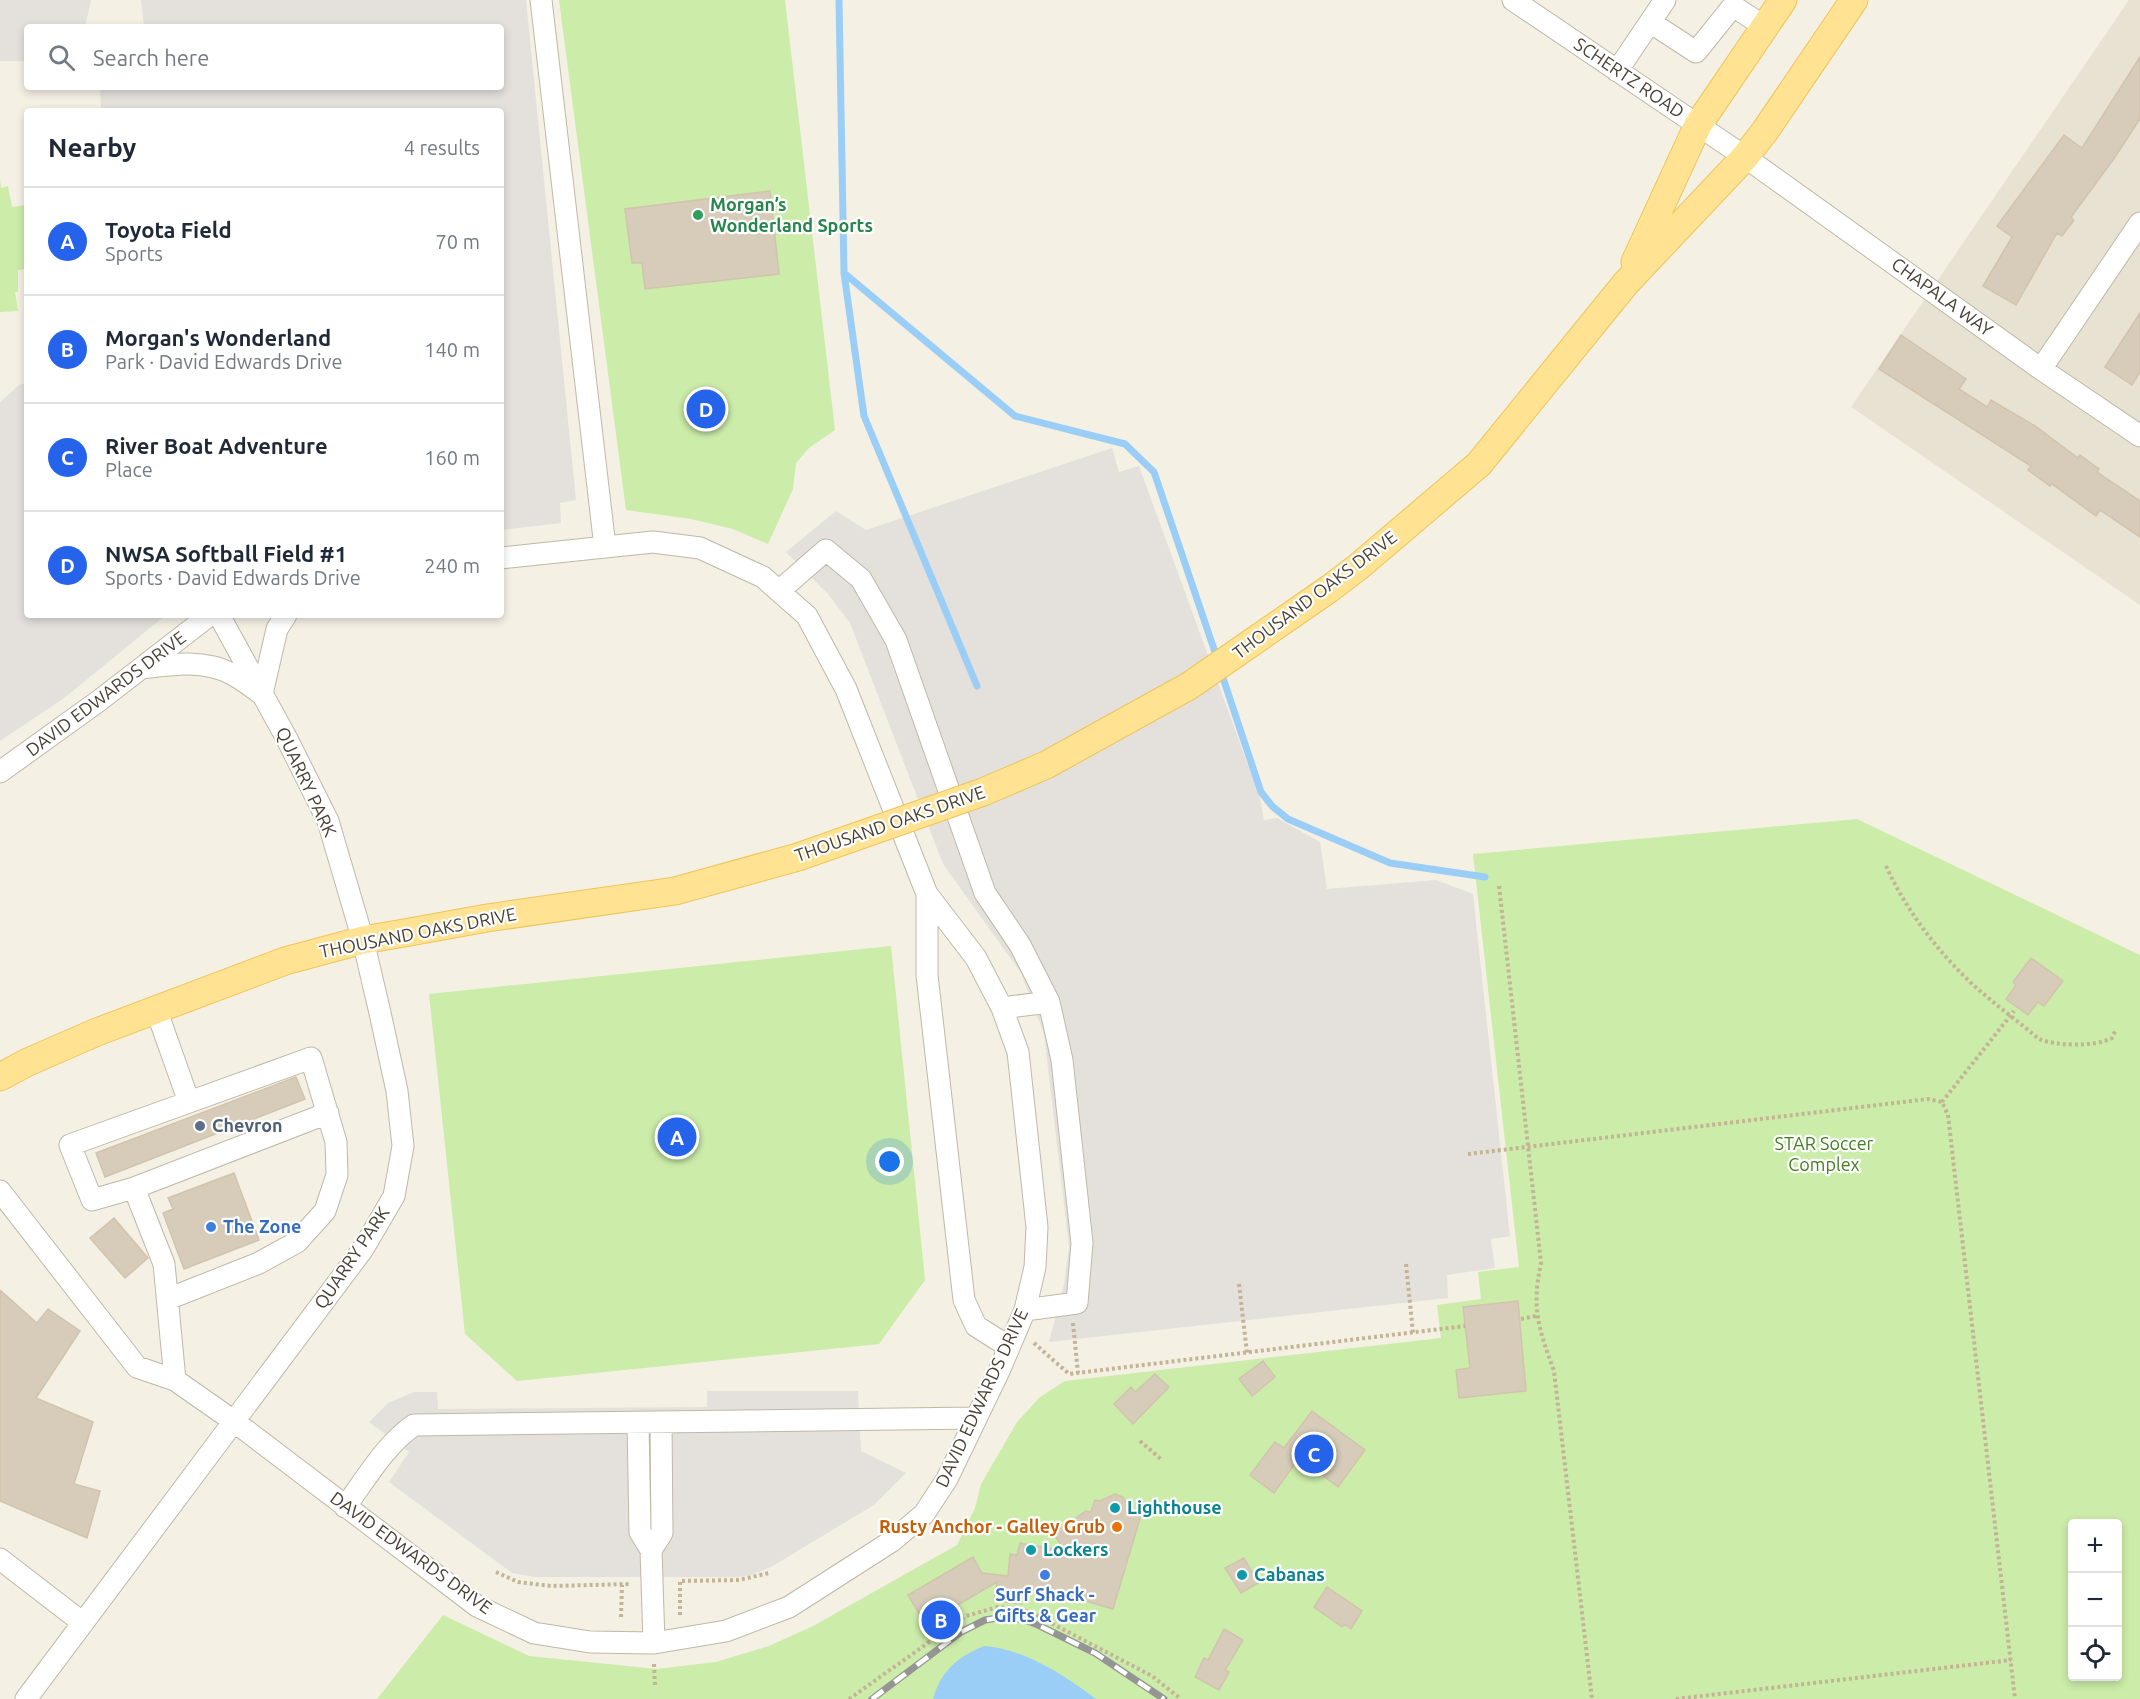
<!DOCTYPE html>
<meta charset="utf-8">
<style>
body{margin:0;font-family:Ubuntu,sans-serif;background:#f6f6f7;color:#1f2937}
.controls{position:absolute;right:18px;bottom:18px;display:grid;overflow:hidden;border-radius:6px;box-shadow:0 3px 9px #0003}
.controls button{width:54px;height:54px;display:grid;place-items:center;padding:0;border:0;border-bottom:2px solid #e0e1e3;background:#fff;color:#1f2937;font:30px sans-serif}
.you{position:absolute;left:890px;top:1162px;width:21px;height:21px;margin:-15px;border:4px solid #fff;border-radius:50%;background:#1a73e8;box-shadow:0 0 0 9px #1a73e833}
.badge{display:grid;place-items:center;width:39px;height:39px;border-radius:50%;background:#2563eb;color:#fff;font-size:20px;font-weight:700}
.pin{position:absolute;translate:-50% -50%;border:3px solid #fff;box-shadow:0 2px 6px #0006}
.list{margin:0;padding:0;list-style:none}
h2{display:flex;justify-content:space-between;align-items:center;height:78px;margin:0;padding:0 24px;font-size:26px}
h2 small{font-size:20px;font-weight:400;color:#747a83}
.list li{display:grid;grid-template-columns:39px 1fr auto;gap:18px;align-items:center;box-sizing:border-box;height:108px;padding:0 24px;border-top:2px solid #e0e1e3}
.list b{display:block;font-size:22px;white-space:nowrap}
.list p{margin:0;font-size:20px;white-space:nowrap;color:#747a83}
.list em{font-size:20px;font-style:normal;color:#747a83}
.icon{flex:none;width:33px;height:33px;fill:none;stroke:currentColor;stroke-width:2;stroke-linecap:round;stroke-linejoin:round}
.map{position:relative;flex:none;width:2140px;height:1699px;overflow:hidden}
.search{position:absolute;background:#fff;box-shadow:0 3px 9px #0003;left:24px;top:24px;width:480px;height:66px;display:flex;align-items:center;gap:15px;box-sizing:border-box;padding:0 21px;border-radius:6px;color:#747a83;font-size:22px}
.panel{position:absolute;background:#fff;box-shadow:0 3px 9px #0003;left:24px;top:108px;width:480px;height:510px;border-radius:6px}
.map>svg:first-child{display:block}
.residential{fill:#e8e2d2}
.green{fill:#cceca9;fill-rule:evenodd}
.parking{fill:#e4e1dd}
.water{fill:#9bcef6}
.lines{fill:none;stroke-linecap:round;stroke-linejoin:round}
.stream{stroke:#9bcef6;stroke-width:7}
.building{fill:#d6ccb9;stroke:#d2c4ac;stroke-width:1.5}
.minor-casing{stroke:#c0b8a6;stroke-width:23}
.major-casing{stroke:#edc559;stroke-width:29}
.path{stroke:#c3b496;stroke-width:4;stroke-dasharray:3 3;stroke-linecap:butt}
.minor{stroke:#fff;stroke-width:21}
.major{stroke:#ffe392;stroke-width:27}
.rail-casing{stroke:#959595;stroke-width:7}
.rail{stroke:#fff;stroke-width:4.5;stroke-dasharray:14;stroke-linecap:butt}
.major-bridge-casing{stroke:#edc559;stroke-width:29;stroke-linecap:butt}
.major-bridge{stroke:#ffe392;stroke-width:27}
.leisure-dot{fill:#2e9e5b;stroke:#fff;stroke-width:2}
.service-dot{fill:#5c6f8a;stroke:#fff;stroke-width:2}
.shop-dot{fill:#3f7fe0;stroke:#fff;stroke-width:2}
.culture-dot{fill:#0f9aa8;stroke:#fff;stroke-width:2}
.food-dot{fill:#e8710a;stroke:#fff;stroke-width:2}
.labels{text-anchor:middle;stroke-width:4.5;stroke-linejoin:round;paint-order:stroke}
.street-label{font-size:18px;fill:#474034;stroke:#fff}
.leisure-label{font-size:18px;font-weight:bold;fill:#27864d;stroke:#fff;text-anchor:start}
.service-label{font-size:18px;font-weight:bold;fill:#4e5e75;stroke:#fff;text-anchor:start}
.park-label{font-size:18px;fill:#427d22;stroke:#fff}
.shop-label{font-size:18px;font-weight:bold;fill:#366cbe;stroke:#fff;text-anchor:start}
.culture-label{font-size:18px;font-weight:bold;fill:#0d838f;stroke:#fff;text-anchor:start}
.food-label{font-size:18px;font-weight:bold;fill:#c56008;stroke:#fff;text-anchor:end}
</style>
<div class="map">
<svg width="2140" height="1699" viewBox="0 0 2140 1699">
<rect width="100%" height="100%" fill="#f4f0e4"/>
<path class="residential" d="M2129,0H2140V605L1851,407Z"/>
<path class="green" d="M559,0H785L835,430L809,448L796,463L793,489L768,544L733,529L691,519L626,510Z
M0,179L1,188L8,186L12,207L27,205V269L18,270V292H15L18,311L0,312Z
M1857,819L2140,955V1699H377L443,1615L529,1656L657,1669L716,1662L769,1646L813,1626L957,1545L975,1508L981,1484L1017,1422L1040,1397L1065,1381L1441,1338L1437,1305L1481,1299L1478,1272L1519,1267L1473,854ZM2072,1524H2118V1676H2072Z
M891,946L925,1280L879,1344L517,1381L465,1334L429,994Z"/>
<path class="parking" d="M0,0H91L85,27H27V61H0Z
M141,0H526L576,500L560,503L561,523L501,530V111H101L100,87H501V27H144Z
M27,383V615H166L63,699L0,741V402L19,385Z
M1112,448L1119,472L1139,466L1260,798L1264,820L1277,818L1320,842L1327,889L1436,880L1473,894L1510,1236L1491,1239L1495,1268L1447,1275L1448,1298L1049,1342L1064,1284L1069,1247L1044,1034L1021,973L943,864L850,623L828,594L786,552L836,511L866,530Z
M707,1391H858L861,1451L906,1473L874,1505L771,1567L751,1575L738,1577H535L512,1573L389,1482L409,1452L369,1422L388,1403L414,1392H437L438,1409L707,1407Z"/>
<path class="water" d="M984,1646C1025,1649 1064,1675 1096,1699H933C941,1670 958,1657 984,1646Z"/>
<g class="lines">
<path class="stream" d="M839,0L844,273L864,416L977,686
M844,273L1015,416L1125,444L1154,472L1217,658
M1221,672L1261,792L1272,806L1288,819L1390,863L1485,877"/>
</g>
<path class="building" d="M2140,57V119L2113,160L2071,217L2074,220L2062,236L2057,233L2016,305L1983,286L2012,237L1997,226L2064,135L2082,148Z
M770,191L779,274L645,289L642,263H632L625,209Z
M2140,313V372L2132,385L2105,367Z
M1901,335L1966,379L1959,389L1987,407L1991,400L2035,426L2078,458L2080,455L2099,469L2097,472L2140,501V537L2100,510L2096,516L2052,484L2050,486L2028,470L2031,466L1879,369Z
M2031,958L2063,981L2044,1006L2038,1002L2028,1015L2006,999L2016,985L2013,982Z
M296,1077L305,1099L105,1177L96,1153Z
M234,1173L259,1240L184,1269L163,1213L173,1209L168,1198Z
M114,1218L148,1258L125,1278L90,1238Z
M0,1290L37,1323L48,1309L80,1331L36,1398L93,1422L74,1484L100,1491L87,1538L0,1501Z
M1518,1301L1526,1391L1459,1398L1456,1370L1470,1368L1463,1307Z
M1263,1361L1275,1377L1252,1396L1239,1379Z
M1155,1374L1169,1387L1133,1424L1114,1404L1131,1387L1135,1392Z
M1312,1411L1365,1450L1338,1487L1299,1458L1274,1493L1250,1475L1275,1442L1284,1448Z
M1115,1494L1123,1497L1133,1513L1141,1515L1113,1609L1065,1595L1023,1589L1021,1604L994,1601L997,1582L925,1624L908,1595L973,1557L982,1573L1008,1576L1010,1554L1017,1555L1020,1543L1065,1551L1053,1533L1086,1511L1091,1512L1095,1500L1100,1501Z
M1244,1558L1258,1583L1241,1593L1225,1568Z
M1327,1587L1362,1611L1351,1629L1344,1624L1342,1627L1314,1607Z
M1224,1629L1243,1640L1225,1670L1229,1672L1219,1690L1195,1677L1204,1658L1208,1660Z"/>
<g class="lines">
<defs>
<path id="minor" d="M541,0L605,547
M1513,0L1745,157L2041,369L2140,436
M1650,22L1696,52L1733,6L1765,27
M1617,71L1665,0
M2041,369L2140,223
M779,591L826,550L861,579L896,640L985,893L1020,945L1049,1002L1062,1060L1082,1243L1077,1303L1025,1310
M142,668C172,664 204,659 232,674C241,679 251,686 260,693
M262,694L277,629L286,615
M0,772L100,700L210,615
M927,894V975L964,1300L976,1326L1009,1347
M1002,1008L1049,1002
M156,1009L189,1102
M134,1188L328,1113
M0,1191L137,1367L175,1380L235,1422L477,1606L534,1633L590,1642L654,1643L726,1631L789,1607L892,1541L924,1514L947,1479L999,1371L1025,1310L1035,1267L1037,1227L1018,1052L1002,1008L976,958L927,894L846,689L807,616L763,577L700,548L653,542L501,558
M168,1299L259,1263L297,1242L325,1211L337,1175L336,1142L311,1058L70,1145L92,1200L134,1188L164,1264L175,1380
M638,1423L640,1532L651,1550L654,1643
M345,1507C366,1479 385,1445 414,1425L976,1418
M651,1550L662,1533L661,1423
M0,1559L83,1623
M26,1699L363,1249L394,1196L403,1146L397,1091L380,1013L363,940L328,821L287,739L219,615"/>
<path id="major" d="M1635,262L1698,125L1783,0
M1329,589L1358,567L1479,464L1626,283L1745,157L1765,131L1854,0
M0,1077L28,1062L97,1032L285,961L363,940L404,933L487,918L675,891L798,857"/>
</defs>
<use href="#minor" class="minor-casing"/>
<use href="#major" class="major-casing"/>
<path class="path" d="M1886,866C1904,905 1929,940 1959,971C1983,996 2013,1017 2039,1039C2056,1046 2095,1047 2112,1038L2116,1029
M1499,886L1541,1263C1531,1309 1539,1329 1554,1371L1592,1699
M1942,1102L2014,1011
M1468,1154L1928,1099L1942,1102L1948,1115L2015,1699
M1406,1264L1413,1333
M1239,1284L1247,1353
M1521,1319L1536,1316
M1073,1323L1078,1373
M1034,1343L1069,1374L1465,1326
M1140,1441L1162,1460
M496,1572L518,1582L551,1586L631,1584
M680,1615V1581L739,1580L769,1573
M621,1617L622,1585
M654,1664L655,1686
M849,1699L966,1616L998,1607L1013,1608L1030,1612L1152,1676L1181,1699
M1676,1699L2011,1660"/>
<use href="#minor" class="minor"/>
<use href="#major" class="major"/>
<defs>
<path id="rail" d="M872,1699L961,1632L985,1620L1004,1617L1025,1620L1038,1625L1095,1653L1164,1699"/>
</defs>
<use href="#rail" class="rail-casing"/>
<use href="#rail" class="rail"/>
<defs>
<path id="major-bridge" d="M798,857L983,792L1046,765L1189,686L1329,589"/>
</defs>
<use href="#major-bridge" class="major-bridge-casing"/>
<use href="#major-bridge" class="major-bridge"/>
</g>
<circle class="leisure-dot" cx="698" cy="215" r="6"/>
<circle class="service-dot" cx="200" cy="1126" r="6"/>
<g class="shop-dot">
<circle cx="211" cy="1227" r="6"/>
<circle cx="1045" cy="1575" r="6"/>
</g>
<g class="culture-dot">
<circle cx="1115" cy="1508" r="6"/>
<circle cx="1031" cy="1550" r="6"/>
<circle cx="1242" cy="1575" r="6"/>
</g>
<circle class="food-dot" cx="1117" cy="1527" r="6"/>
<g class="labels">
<g class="street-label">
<text transform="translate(1629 78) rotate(34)" y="6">SCHERTZ ROAD</text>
<text transform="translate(1942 297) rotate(36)" y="6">CHAPALA WAY</text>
<text transform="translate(1315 595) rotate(-37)" y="6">THOUSAND OAKS DRIVE</text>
<text transform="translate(106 694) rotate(-37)" y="6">DAVID EDWARDS DRIVE</text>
<text transform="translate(306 782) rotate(65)" y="6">QUARRY PARK</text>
<text transform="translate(890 824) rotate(-19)" y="6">THOUSAND OAKS DRIVE</text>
<text transform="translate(418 933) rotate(-11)" y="6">THOUSAND OAKS DRIVE</text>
<text transform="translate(352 1258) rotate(-56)" y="6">QUARRY PARK</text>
<text transform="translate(982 1398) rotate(-65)" y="6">DAVID EDWARDS DRIVE</text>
<text transform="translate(411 1553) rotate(36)" y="6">DAVID EDWARDS DRIVE</text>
</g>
<g class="leisure-label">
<text x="710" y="211">Morgan’s<tspan x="710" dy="21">Wonderland Sports</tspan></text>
</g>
<g class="service-label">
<text x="212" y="1132">Chevron</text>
</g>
<g class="park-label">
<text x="1824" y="1150">STAR Soccer<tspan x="1824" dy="21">Complex</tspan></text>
</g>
<g class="shop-label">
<text x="223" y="1233">The Zone</text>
<text x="1045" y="1601" text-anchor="middle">Surf Shack -<tspan x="1045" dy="21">Gifts &amp; Gear</tspan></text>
</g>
<g class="culture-label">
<text x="1127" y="1514">Lighthouse</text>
<text x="1043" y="1556">Lockers</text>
<text x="1254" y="1581">Cabanas</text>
</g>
<g class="food-label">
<text x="1105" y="1533">Rusty Anchor - Galley Grub</text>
</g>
</g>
</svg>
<div class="controls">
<button>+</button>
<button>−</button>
<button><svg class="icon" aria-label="locate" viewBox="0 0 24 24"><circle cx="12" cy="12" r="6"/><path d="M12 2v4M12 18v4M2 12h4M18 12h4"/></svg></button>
</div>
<div class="you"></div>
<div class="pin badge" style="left:677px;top:1137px">A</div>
<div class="pin badge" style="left:941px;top:1620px">B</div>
<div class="pin badge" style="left:1314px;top:1454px">C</div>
<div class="pin badge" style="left:706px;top:409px">D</div>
<div class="search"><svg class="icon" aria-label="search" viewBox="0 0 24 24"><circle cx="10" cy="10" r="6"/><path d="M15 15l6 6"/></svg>Search here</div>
<section class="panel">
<h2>Nearby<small>4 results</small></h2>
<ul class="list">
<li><span class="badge">A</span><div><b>Toyota Field</b><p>Sports</p></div><em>70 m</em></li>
<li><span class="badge">B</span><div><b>Morgan's Wonderland</b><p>Park · David Edwards Drive</p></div><em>140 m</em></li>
<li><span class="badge">C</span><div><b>River Boat Adventure</b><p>Place</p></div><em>160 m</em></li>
<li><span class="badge">D</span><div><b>NWSA Softball Field #1</b><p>Sports · David Edwards Drive</p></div><em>240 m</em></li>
</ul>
</section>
</div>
